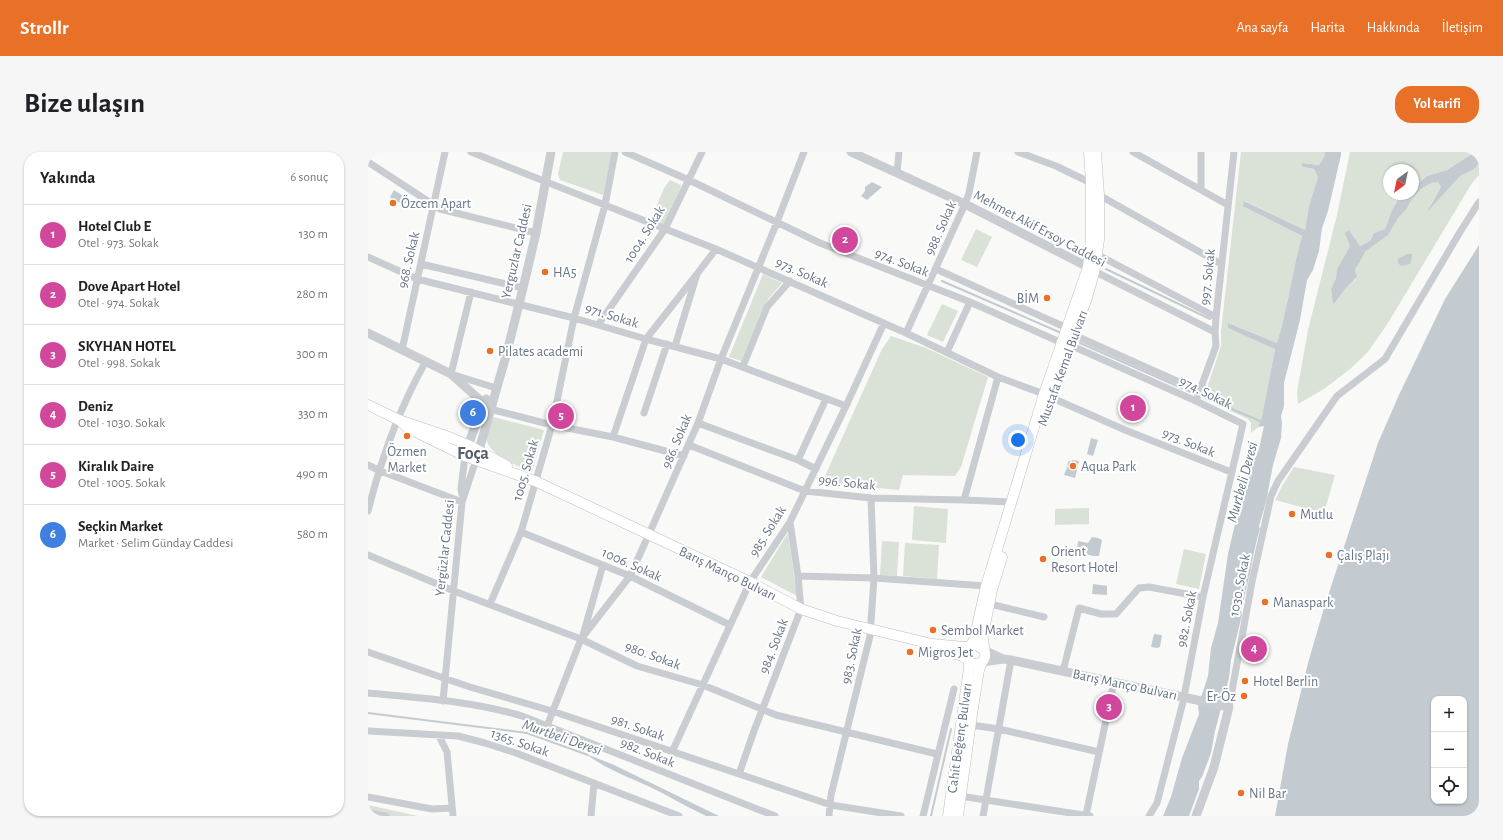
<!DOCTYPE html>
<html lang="tr">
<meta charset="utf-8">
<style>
body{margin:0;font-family:"Alegreya Sans",sans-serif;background:#f6f6f6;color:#202124}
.controls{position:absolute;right:12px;bottom:12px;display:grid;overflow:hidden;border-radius:8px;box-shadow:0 1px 3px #0004}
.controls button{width:36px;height:36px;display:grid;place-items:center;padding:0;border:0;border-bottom:1px solid #e0e0e0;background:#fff;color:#202124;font:20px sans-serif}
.compass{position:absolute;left:1015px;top:12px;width:36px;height:36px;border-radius:50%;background:#fff;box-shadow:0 1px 3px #0004;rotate:213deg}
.you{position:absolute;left:650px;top:288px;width:14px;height:14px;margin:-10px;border:3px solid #fff;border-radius:50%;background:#1a73e8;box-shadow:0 0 0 6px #1a73e833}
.badge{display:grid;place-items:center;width:26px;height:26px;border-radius:50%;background:#e87027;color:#fff;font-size:13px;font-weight:700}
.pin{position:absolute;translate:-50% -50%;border:2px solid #fff;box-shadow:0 1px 4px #0006}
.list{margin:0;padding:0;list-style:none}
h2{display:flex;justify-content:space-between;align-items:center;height:52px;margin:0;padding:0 16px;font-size:17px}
h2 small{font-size:13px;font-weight:400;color:#757577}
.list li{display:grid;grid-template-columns:26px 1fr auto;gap:12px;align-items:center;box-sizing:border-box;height:60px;padding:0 16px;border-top:1px solid #e0e0e0}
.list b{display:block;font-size:15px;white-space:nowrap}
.list p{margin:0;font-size:13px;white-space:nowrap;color:#757577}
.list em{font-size:13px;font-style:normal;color:#757577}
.icon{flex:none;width:22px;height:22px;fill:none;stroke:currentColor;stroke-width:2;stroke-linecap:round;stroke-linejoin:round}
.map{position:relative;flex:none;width:1111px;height:664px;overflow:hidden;border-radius:16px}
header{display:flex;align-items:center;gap:24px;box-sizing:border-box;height:56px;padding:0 20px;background:#e87027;color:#fff}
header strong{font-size:19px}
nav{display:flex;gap:22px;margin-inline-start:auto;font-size:14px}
.intro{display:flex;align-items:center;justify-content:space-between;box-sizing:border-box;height:96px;padding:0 24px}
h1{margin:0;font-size:28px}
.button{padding:10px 18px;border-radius:16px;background:#e87027;color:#fff;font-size:14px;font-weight:700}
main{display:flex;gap:24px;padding:0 24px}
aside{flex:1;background:#fff;border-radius:16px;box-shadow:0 1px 3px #0004}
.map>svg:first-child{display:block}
.green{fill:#dae1d7}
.water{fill:#c3cbd1;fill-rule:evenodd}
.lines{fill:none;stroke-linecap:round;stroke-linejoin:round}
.stream{stroke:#c3cbd1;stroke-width:2}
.secondary-casing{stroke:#bbbfc4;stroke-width:11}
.minor{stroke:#c9ccd0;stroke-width:7}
.tertiary{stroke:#c9ccd0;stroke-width:9}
.secondary{stroke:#fff;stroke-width:10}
.poi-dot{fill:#e87027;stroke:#fff;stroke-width:1.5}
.labels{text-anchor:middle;stroke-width:4;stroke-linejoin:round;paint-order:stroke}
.poi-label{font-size:14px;fill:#677588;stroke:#fff;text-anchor:start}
.street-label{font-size:14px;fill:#677588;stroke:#fff}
.water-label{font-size:15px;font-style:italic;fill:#637683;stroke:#fff}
.district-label{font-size:18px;font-weight:bold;fill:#555f6d;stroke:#fff}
</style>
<header>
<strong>Strollr</strong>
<nav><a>Ana sayfa</a><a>Harita</a><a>Hakkında</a><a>İletişim</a></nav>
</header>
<div class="intro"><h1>Bize ulaşın</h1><a class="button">Yol tarifi</a></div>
<main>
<aside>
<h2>Yakında<small>6 sonuç</small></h2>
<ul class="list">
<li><span class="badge" style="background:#d1479c">1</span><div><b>Hotel Club E</b><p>Otel · 973. Sokak</p></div><em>130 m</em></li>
<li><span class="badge" style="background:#d1479c">2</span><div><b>Dove Apart Hotel</b><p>Otel · 974. Sokak</p></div><em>280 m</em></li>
<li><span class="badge" style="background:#d1479c">3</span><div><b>SKYHAN HOTEL</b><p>Otel · 998. Sokak</p></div><em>300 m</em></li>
<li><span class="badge" style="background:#d1479c">4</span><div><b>Deniz</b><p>Otel · 1030. Sokak</p></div><em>330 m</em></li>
<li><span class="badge" style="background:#d1479c">5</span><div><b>Kiralık Daire</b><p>Otel · 1005. Sokak</p></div><em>490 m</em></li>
<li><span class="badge" style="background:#3f7fe0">6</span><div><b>Seçkin Market</b><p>Market · Selim Günday Caddesi</p></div><em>580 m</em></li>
</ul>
</aside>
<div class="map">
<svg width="1111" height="664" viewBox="0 0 1111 664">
<rect width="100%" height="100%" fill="#f9f9f7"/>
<path class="green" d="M195,0H244L235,43L192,28L190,22Z
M873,0H957L956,5L951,13L936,11V15L946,17L950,25L941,54L937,78L877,49L876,54L934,84C924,119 920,156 909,191L860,171V176L907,196L894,264L890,275L883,281V271L880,267L838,248L836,245L853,194V179Z
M982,0H1107L1079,18L1059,24L1045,36V18H1021V42H1038L1027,51L1017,77L1006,81L1002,89L992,94L981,78L982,94L969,117L968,126L963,137L965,153L978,136L989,126L987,118L998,99L1020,83L1031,65L1038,58L1044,47L1053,37L1063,31L1070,30L1073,35L1062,54L1092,24L1105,18L1111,12V23L1104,31L1020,171L1000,200L982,217L956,237L930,252L929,240L940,178L969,63Z
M302,28L313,33L312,37L296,73L283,68L296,36Z
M608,77L624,85L609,115L593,108Z
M395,122L414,131L401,146L394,158L373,209L361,205Z
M574,152L590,159L575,190L559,183Z
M523,184L558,196L620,225L593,315L587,324L535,323L531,338L467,332L457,324L514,197Z
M125,265L176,278L164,320C151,315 123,304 119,289C117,282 123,272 125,265Z
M926,315L967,323L956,361L907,348L914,334Z
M546,354L580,357L578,391L544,388Z
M721,356V372L687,373V357Z
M420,381L429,444L393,425Z
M514,389L531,390L529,424L512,423Z
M537,391L571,393L569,427L535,424Z
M816,397L838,402L831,437L808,432Z
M0,653L50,664H0Z"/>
<path class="water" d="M957,0H973V3L960,59L954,76L951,99L945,118L939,128L932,168L916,231V254L913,264L914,271L913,286L905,313L898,350L891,374L892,377C890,381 883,414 883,417L873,459L874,463L863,508L861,526L847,579L843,601L834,625L831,629V637L821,664H795L803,645L814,606L831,562L830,555L840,524L843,496L850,471L860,402L867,372L878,339L880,336V324L891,297L896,274L890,275L894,264L907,197L860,176V171L909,191C920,156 924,119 934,84L875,54L876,49L937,78L941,54L950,25L946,17L936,15L933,13L935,11L951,13L956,5Z
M1107,0H1111V12L1105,18L1092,24L1059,60L1073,35L1070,30L1063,31L1053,37L1044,47L1038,58L1031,65L1020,83L998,99L987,118L989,125L978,136L965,153L963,137L968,126L969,117L982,94L977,81L981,78L992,94L1002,89L1006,81L1017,77C1024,62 1025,42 1045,42V36L1059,24L1079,18Z
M504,30L514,35L499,48L493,44L497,39V35Z
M26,38L40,47L36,54L30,50L28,51L22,45Z
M1111,93V664H907L920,592L940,511L956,456L1010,291L1030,245L1077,147ZM1066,547H1096V649H1066Z
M1039,102H1044V106L1042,112L1033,114L1030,111V107Z
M723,286L730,288L725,304L719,302Z
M704,308L711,309L707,326L696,323L698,318L699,317L700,309L703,310Z
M724,385L730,386L734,388L731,404H725L709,400L710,389L720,391Z
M725,432L739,434V443L724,442Z
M786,482L794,483L792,495L789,496L783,495Z
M218,602L244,612L351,664H338L332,661C315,653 299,643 282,635C260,625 238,617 218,602Z"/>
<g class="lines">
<path class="stream" d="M738,117L842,167
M574,129L691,180
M712,191L827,242
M838,246L892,269
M0,561L159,581L220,603
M563,664L583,577"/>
<defs>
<path id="secondary" d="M683,242L719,146L726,121L731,88V43L728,0
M0,253L31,268L81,285L100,293L139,314
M31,268L40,276L97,304L167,329L382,430L433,457L469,469L564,492L596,495L609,493L616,498
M568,494C576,499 585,501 594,504C599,506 602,512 608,512C612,512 616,509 617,505C618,500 614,490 615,483L624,438L634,405
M580,664L601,516L599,500L606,488L618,434L676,242L720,115L723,87V31L721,0
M590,664L604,562L611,518L614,510"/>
</defs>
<use href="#secondary" class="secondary-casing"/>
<path class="minor" d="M103,0L348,97L538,181L630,225L676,242
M257,0L321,28L452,91L602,150L694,191
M650,0L688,14L723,31
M765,0L860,53
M833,0V37
M0,10L72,57L168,81
M529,21L531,0
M731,43L853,112
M0,105L49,127L206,166L278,187L353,207L478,254
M727,106L730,103L848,165
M53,112L155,136
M568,117L699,176
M724,118L847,180
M103,140L83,222L128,236
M230,173L297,77L334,0
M538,181L597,52L601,41L609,0
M706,183L831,239
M702,193L828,249L875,272L835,445L815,550L789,651L781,664
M307,194L329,122L348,97
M34,198L77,0
M579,200L602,150
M375,214L399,155L422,129
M682,245L757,278L863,320
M828,249L848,194L847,180L848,165L866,0
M122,257L184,273L245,285L316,304
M276,261L299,192
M330,271L430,308L448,317
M245,285L278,187L329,122
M321,293L437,339L503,346L596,348L643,350
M430,308L458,247
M0,313L10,318L94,350
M94,342L93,337L97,304
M596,348L630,225
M0,359C13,307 32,255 58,209
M153,380L262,424L362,473
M0,403L86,439L213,487L269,514L335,533L408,563L569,602
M430,424L506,426L618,434
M122,452L153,380L184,273L206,166L237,53L247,0
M622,452L676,465
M215,483L235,413
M0,500L102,535L184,559L463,653L533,664
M695,519L711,456L733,462H748L771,436L781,435L835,445
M0,541C52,546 104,549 154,564L407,664
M75,549L94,350L108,308
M861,555L884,430L903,344L910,329L969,244L1017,207L1092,80L1111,50
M603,573L631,577L731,600
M179,574L213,487L262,424L281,382L330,271L353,207L409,70L436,0
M0,579L90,584L117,591L148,601L311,664
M71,584L79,600L85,664
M304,600L382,430L422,370L478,254L516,171
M371,622L386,579L433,457L430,424L422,370
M592,644L722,664
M0,645L64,657L84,656
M0,661L18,664
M718,663L746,530
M223,664L226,631
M461,664L463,643L502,484L506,426L503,346
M555,664L586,537
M615,664L643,508"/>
<path class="tertiary" d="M483,0L597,52L720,115
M0,181L83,222L122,257
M97,304L100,293L118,247
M109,305L138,204L155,136L168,81L183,0
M616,498L635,507
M614,510L635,507L643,508L861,555L846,615L828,664"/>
<use href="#secondary" class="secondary"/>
</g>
<g class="poi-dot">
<circle cx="25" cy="51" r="4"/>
<circle cx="177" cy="120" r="4"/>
<circle cx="679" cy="146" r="4"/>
<circle cx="122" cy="199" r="4"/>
<circle cx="39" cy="284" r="4"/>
<circle cx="705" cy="314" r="4"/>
<circle cx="924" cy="362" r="4"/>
<circle cx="961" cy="403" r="4"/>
<circle cx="675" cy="407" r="4"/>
<circle cx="897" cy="450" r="4"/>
<circle cx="565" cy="478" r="4"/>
<circle cx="542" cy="500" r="4"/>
<circle cx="877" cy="529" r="4"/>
<circle cx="876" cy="544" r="4"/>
<circle cx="873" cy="641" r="4"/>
</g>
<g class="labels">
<g class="poi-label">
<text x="33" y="56">Özcem Apart</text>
<text x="185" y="125">HA5</text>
<text x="671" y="151" text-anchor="end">BİM</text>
<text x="130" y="204">Pilates academi</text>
<text x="39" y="304" text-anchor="middle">Özmen<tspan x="39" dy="16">Market</tspan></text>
<text x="713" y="319">Aqua Park</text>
<text x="932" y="367">Mutlu</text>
<text x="683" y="404">Orient<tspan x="683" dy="16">Resort Hotel</tspan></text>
<text x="969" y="408">Çalış Plajı</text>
<text x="905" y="455">Manaspark</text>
<text x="573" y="483">Sembol Market</text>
<text x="550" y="505">Migros Jet</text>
<text x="885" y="534">Hotel Berlin</text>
<text x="868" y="549" text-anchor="end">Er-Öz</text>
<text x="881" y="646">Nil Bar</text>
</g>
<g class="street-label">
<text transform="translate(572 76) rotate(-66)" y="5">988. Sokak</text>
<text transform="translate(672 76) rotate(28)" y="5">Mehmet Akif Ersoy Caddesi</text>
<text transform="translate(276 82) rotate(-58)" y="5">1004. Sokak</text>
<text transform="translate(148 99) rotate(-77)" y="5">Yerguzlar Caddesi</text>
<text transform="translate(40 108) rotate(-77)" y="5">968. Sokak</text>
<text transform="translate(534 110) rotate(21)" y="5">974. Sokak</text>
<text transform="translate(434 120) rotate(24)" y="5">973. Sokak</text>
<text transform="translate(839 125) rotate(-84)" y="5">997. Sokak</text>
<text transform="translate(244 163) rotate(17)" y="5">971. Sokak</text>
<text transform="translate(694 216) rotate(-70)" y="5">Mustafa Kemal Bulvarı</text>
<text transform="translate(838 240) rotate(26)" y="5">974. Sokak</text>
<text transform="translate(308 289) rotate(-67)" y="5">986. Sokak</text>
<text transform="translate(821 290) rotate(22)" y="5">973. Sokak</text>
<text transform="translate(157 318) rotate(-74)" y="5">1005. Sokak</text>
<text transform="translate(479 330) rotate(6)" y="5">996. Sokak</text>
<text transform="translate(399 379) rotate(-58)" y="5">985. Sokak</text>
<text transform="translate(76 396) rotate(-84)" y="5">Yergüzlar Caddesi</text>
<text transform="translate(264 412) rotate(24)" y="5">1006. Sokak</text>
<text transform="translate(360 421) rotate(26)" y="5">Barış Manço Bulvarı</text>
<text transform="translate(871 433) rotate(-79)" y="5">1030. Sokak</text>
<text transform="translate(818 467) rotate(-79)" y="5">982. Sokak</text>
<text transform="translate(405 494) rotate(-69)" y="5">984. Sokak</text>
<text transform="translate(285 503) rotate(20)" y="5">980. Sokak</text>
<text transform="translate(483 504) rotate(-78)" y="5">983. Sokak</text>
<text transform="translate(757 532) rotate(12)" y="5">Barış Manço Bulvarı</text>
<text transform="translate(270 575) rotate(19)" y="5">981. Sokak</text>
<text transform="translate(591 586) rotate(-82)" y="5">Cahit Beğenç Bulvarı</text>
<text transform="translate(152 590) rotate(19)" y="5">1365. Sokak</text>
<text transform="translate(280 600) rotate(22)" y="5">982. Sokak</text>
</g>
<g class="water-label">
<text transform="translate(874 330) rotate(-75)" y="5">Murtbeli Deresi</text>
<text transform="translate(194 585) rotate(19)" y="5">Murtbeli Deresi</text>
</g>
<g class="district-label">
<text x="105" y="307">Foça</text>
</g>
</g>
</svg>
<div class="controls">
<button>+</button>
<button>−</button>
<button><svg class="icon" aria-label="locate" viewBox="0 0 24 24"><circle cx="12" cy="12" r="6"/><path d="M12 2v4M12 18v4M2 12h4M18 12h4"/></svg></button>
</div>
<svg class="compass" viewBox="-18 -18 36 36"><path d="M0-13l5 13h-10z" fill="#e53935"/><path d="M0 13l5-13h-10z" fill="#757577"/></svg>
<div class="you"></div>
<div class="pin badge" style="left:765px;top:256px;background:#d1479c">1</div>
<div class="pin badge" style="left:477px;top:88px;background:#d1479c">2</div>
<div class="pin badge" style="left:741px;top:555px;background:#d1479c">3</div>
<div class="pin badge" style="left:886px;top:497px;background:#d1479c">4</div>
<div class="pin badge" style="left:193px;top:264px;background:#d1479c">5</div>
<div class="pin badge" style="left:105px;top:261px;background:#3f7fe0">6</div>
</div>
</main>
